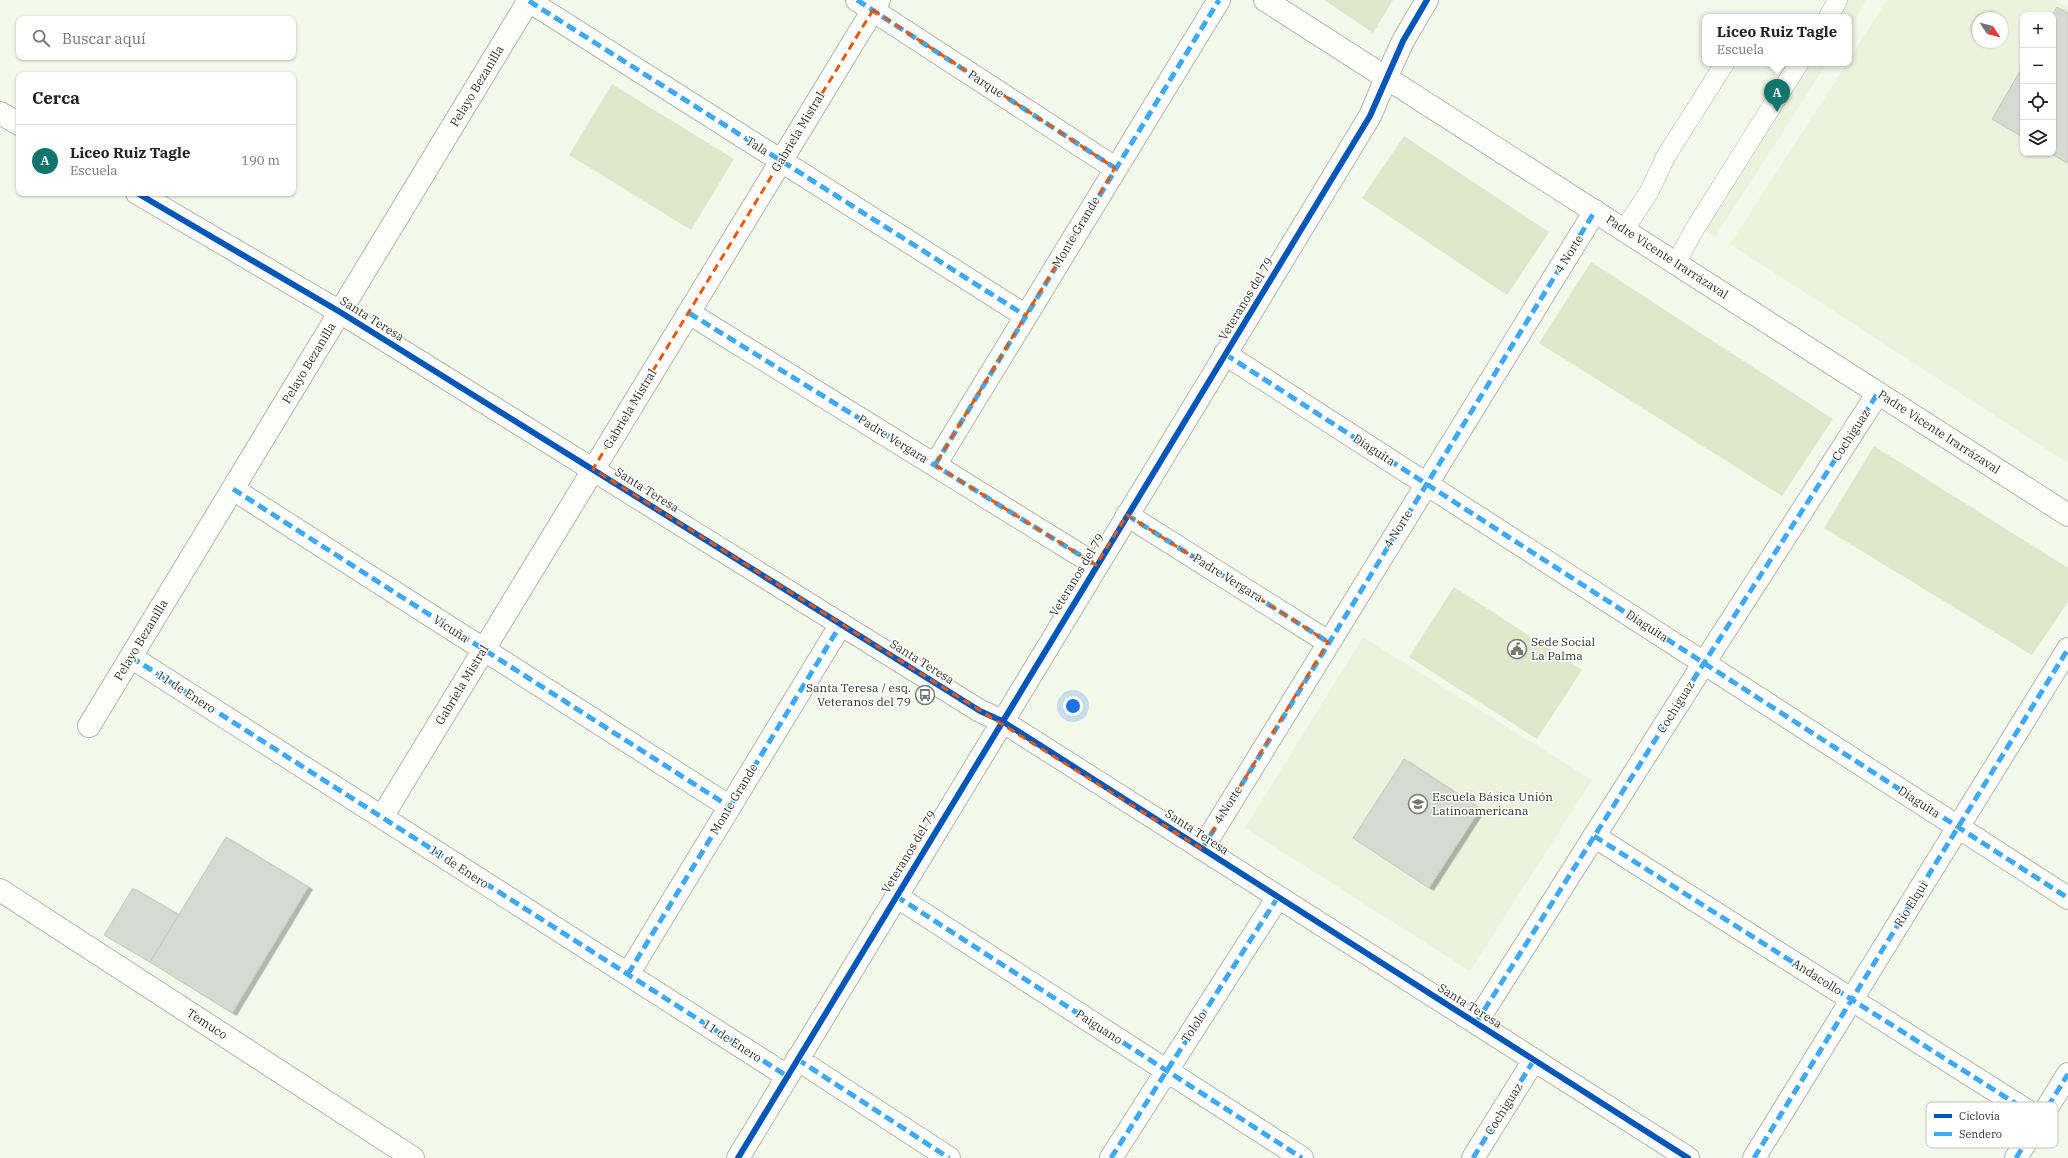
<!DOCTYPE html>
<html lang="es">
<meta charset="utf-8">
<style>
body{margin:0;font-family:"IBM Plex Serif",serif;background:#f2f2f2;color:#202124}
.controls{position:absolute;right:12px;top:12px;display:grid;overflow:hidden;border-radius:8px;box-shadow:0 1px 3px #0004}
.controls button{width:36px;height:36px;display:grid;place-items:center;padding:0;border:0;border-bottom:1px solid #e0e0e0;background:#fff;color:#202124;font:20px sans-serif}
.compass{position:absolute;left:1972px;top:12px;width:36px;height:36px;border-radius:50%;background:#fff;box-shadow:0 1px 3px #0004;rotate:125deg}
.you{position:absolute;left:1073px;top:706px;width:14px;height:14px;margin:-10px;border:3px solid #fff;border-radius:50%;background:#1a73e8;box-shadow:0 0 0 6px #1a73e833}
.badge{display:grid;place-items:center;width:26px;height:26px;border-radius:50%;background:#0f766e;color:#fff;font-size:13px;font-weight:700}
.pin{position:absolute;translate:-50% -33px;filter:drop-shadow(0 1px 2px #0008)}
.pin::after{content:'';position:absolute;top:21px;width:14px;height:12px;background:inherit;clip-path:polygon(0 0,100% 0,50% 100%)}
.popup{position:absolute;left:1702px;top:14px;width:150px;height:52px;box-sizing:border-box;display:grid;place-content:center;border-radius:8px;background:#fff;filter:drop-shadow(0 1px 3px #0005);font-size:13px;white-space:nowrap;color:#757577}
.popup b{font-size:15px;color:#202124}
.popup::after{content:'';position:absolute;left:50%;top:100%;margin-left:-8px;border:8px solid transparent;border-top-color:#fff}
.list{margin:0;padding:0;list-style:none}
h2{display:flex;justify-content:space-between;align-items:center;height:52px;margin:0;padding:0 16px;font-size:17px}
h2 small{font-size:13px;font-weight:400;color:#757577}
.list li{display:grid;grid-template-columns:26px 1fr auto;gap:12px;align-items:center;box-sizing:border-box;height:72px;padding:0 16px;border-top:1px solid #e0e0e0}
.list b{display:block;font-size:15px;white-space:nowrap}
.list p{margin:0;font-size:13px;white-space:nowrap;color:#757577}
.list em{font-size:13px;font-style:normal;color:#757577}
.icon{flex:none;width:22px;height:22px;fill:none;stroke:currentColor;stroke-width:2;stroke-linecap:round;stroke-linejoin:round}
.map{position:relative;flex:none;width:2068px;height:1158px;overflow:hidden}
.search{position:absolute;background:#fff;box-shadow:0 1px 3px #0004;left:16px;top:16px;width:280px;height:44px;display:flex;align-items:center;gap:10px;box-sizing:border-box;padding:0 14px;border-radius:8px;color:#757577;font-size:15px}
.panel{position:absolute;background:#fff;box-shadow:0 1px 3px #0004;left:16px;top:72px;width:280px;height:124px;border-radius:8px}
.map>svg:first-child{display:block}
.built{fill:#ecf2dc;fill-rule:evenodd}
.green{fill:#dfe8ca}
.building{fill:#d7dad0;stroke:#c9cbc1;filter:url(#shadow)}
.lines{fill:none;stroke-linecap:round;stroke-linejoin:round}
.lane-casing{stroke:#b4b7ad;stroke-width:20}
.street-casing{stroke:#b4b7ad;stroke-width:24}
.secondary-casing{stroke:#b4b7ad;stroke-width:24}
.path{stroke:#e3e4e0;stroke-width:2.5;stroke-dasharray:2 3;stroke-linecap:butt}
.lane{stroke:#fdfefc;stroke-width:19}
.street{stroke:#fdfefc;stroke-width:22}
.secondary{stroke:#fdfefc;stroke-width:22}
.quiet{stroke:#3fa9f5;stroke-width:5;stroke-dasharray:10 5;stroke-linecap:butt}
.cycleway-casing{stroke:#fff;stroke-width:8}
.cycleway{stroke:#0057b8;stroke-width:6}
.marked{fill:none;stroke:#e8590c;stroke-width:3;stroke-dasharray:8 5;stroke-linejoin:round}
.labels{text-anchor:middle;stroke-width:3;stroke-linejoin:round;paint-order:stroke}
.street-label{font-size:12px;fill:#32352c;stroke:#fff}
.poi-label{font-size:12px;fill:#32352c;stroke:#fff;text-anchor:start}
.key{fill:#fff;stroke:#c2c2c0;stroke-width:1}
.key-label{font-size:11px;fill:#32352c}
</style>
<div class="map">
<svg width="2068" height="1158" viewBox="0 0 2068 1158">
<defs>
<filter id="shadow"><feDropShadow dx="4.5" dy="2.5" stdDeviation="0" flood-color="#0004"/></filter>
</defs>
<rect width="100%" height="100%" fill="#f4f8eb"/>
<path class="built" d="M1821,0H1867L1849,29V17H1821L1829,6Z
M1887,0H2056L2068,8V463L1730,244L1847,63H1849V59ZM2023,15H2053V153H2023ZM1978,18H2002V42H1978Z
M1791,63H1827L1715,237L1688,219Z
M1363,637L1592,780L1470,971L1245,828Z"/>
<path class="green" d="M1324,0H1393L1373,33Z
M612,84L734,159L691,230L569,155Z
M1404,136L1549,232L1507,295L1362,198Z
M1591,262L1833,419L1782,496L1539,343Z
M1874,446L2068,568V602L2032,655L1824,528Z
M1454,587L1582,670L1537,739L1409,657Z"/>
<path class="building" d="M2057,7L2068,14V163L2050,153H2053L2052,15Z
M2023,66V137L1992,119Z
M1404,759L1480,809L1429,888L1353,838Z
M226,837L308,887L232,1013L150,962Z
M133,888L179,915L150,962L104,935Z"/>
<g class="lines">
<defs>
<path id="lane" d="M1828,17L1838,0
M1624,230L1649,192L1666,156L1725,63
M1676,263L1694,230L1799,63"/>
<path id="street" d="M857,0L1115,168
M529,1L1026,316
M0,113L19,124
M137,193L340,312L980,711L1002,721L1688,1158
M689,313L1096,565
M1225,354L2068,898
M935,465L1219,0
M233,489L730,807
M1127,515L1328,642
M131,657L787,1076
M89,726L529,0
M382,817L879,0
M1594,836L2040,1119
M1202,849L1595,211
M0,890L413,1158
M896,896L1302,1158
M628,974L841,624
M1476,1023L1704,663L1878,393
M797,1059L949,1158
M738,1158L1370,116L1386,78
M1111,1158L1278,897
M1473,1158L1534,1060
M1754,1158L2068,649
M2016,1158L2068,1074"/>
<path id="secondary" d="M1265,0L2068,515
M1386,78L1403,41L1427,0"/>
</defs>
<use href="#lane" class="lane-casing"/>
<use href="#street" class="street-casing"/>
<use href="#secondary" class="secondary-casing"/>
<path class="path" d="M1328,0L1378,27"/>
<use href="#lane" class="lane"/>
<use href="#street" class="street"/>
<use href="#secondary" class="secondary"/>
<path class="quiet" d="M857,0L1115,168
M529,1L1026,316
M689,313L1096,565
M1225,354L2068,898
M935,465L1219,0
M233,489L730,807
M1127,515L1328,642
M131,657L787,1076
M1594,836L2040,1119
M1202,849L1595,211
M896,896L1302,1158
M628,974L841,624
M1476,1023L1704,663L1878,393
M797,1059L949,1158
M1111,1158L1278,897
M1473,1158L1534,1060
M1754,1158L2068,649
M2016,1158L2068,1074"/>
<defs>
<path id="cycleway" d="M137,193L340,312L980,711L1002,721L1688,1158
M738,1158L1370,116L1403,41L1427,0"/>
</defs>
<use href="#cycleway" class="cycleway-casing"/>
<use href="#cycleway" class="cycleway"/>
</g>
<path class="marked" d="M873,10L1115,168L935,465L1096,565L1127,515L1328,642L1202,849L593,469Z"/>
<defs>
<symbol id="civic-ring" viewBox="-11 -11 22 22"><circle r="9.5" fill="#fff" stroke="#76796f" stroke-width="1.5"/><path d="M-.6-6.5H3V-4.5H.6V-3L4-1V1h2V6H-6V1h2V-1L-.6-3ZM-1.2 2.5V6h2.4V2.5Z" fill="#76796f"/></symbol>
<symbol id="bus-ring" viewBox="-11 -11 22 22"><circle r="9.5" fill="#fff" stroke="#76796f" stroke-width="1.5"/><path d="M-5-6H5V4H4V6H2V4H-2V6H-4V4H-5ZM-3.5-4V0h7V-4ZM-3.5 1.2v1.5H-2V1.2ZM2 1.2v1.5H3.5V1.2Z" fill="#76796f"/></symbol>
<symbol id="school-ring" viewBox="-11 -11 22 22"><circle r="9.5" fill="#fff" stroke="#76796f" stroke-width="1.5"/><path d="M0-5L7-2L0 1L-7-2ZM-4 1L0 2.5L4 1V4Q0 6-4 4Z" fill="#76796f"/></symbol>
</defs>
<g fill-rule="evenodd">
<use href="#civic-ring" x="1506" y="638" width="22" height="22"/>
<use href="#bus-ring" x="914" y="684" width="22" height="22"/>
<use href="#school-ring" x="1407" y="793" width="22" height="22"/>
</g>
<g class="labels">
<g class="street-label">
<text transform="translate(986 84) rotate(33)" y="4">Parque</text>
<text transform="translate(477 86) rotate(-59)" y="4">Pelayo Bezanilla</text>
<text transform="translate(798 132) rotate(-59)" y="4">Gabriela Mistral</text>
<text transform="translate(757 146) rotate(32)" y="4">Tala</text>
<text transform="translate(1076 232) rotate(-59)" y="4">Monte Grande</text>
<text transform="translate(1569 254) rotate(-58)" y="4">4 Norte</text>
<text transform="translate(1667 257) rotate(33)" y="4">Padre Vicente Irarrázaval</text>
<text transform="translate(1246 299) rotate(-59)" y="4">Veteranos del 79</text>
<text transform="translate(372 319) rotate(32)" y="4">Santa Teresa</text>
<text transform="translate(309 363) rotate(-59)" y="4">Pelayo Bezanilla</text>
<text transform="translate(630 409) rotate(-59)" y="4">Gabriela Mistral</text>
<text transform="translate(1939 432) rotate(33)" y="4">Padre Vicente Irarrázaval</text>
<text transform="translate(1851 435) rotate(-57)" y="4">Cochiguaz</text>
<text transform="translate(893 439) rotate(32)" y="4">Padre Vergara</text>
<text transform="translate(1374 450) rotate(33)" y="4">Diaguita</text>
<text transform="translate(647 490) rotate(32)" y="4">Santa Teresa</text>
<text transform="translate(1398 529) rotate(-58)" y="4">4 Norte</text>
<text transform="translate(1077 575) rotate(-59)" y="4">Veteranos del 79</text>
<text transform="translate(1228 578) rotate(32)" y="4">Padre Vergara</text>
<text transform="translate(1647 626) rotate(33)" y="4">Diaguita</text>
<text transform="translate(451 629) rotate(33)" y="4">Vicuña</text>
<text transform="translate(141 640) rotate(-59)" y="4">Pelayo Bezanilla</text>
<text transform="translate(922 662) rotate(32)" y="4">Santa Teresa</text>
<text transform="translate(462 685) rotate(-59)" y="4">Gabriela Mistral</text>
<text transform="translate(186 692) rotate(33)" y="4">11 de Enero</text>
<text transform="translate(1676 707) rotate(-58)" y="4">Cochiguaz</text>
<text transform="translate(734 799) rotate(-59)" y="4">Monte Grande</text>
<text transform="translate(1919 802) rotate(33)" y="4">Diaguita</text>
<text transform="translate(1228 805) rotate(-58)" y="4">4 Norte</text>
<text transform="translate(1197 832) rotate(33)" y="4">Santa Teresa</text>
<text transform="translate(909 852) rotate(-59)" y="4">Veteranos del 79</text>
<text transform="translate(459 867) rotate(33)" y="4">11 de Enero</text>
<text transform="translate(1911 904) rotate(-58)" y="4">Río Elqui</text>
<text transform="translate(1817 977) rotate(32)" y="4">Andacollo</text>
<text transform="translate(1470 1006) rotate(32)" y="4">Santa Teresa</text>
<text transform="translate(207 1024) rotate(33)" y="4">Temuco</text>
<text transform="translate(1099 1027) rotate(33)" y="4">Paiguano</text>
<text transform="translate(1194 1027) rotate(-57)" y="4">Tololo</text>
<text transform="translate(732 1041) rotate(33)" y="4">11 de Enero</text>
<text transform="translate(1504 1109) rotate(-58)" y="4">Cochiguaz</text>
</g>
<g class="poi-label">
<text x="1531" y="646">Sede Social<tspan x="1531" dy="14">La Palma</tspan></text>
<text x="911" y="692" text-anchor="end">Santa Teresa / esq.<tspan x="911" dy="14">Veteranos del 79</tspan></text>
<text x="1432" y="801">Escuela Básica Unión<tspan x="1432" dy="14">Latinoamericana</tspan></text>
</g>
</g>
<rect x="1926" y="1102" width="132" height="46" rx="6" class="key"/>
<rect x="1934" y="1114" width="18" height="4" fill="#0057b8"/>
<rect x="1934" y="1132" width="18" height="4" fill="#3fa9f5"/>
<g class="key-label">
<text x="1959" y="1120">Ciclovía</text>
<text x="1959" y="1138">Sendero</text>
</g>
</svg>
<div class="controls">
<button>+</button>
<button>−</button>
<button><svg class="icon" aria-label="locate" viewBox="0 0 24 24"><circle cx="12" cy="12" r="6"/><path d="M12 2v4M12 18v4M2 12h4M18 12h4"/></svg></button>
<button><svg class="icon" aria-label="layers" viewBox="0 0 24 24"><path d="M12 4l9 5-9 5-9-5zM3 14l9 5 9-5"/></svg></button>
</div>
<svg class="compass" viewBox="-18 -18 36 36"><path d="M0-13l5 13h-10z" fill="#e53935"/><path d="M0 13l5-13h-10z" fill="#757577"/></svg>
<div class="you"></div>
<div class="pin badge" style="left:1777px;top:112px">A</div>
<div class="popup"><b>Liceo Ruiz Tagle</b>Escuela</div>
<div class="search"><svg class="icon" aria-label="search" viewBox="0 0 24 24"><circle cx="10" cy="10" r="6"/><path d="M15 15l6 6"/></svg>Buscar aquí</div>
<section class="panel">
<h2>Cerca<small></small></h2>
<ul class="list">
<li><span class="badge">A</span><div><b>Liceo Ruiz Tagle</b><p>Escuela</p></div><em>190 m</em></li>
</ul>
</section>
</div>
